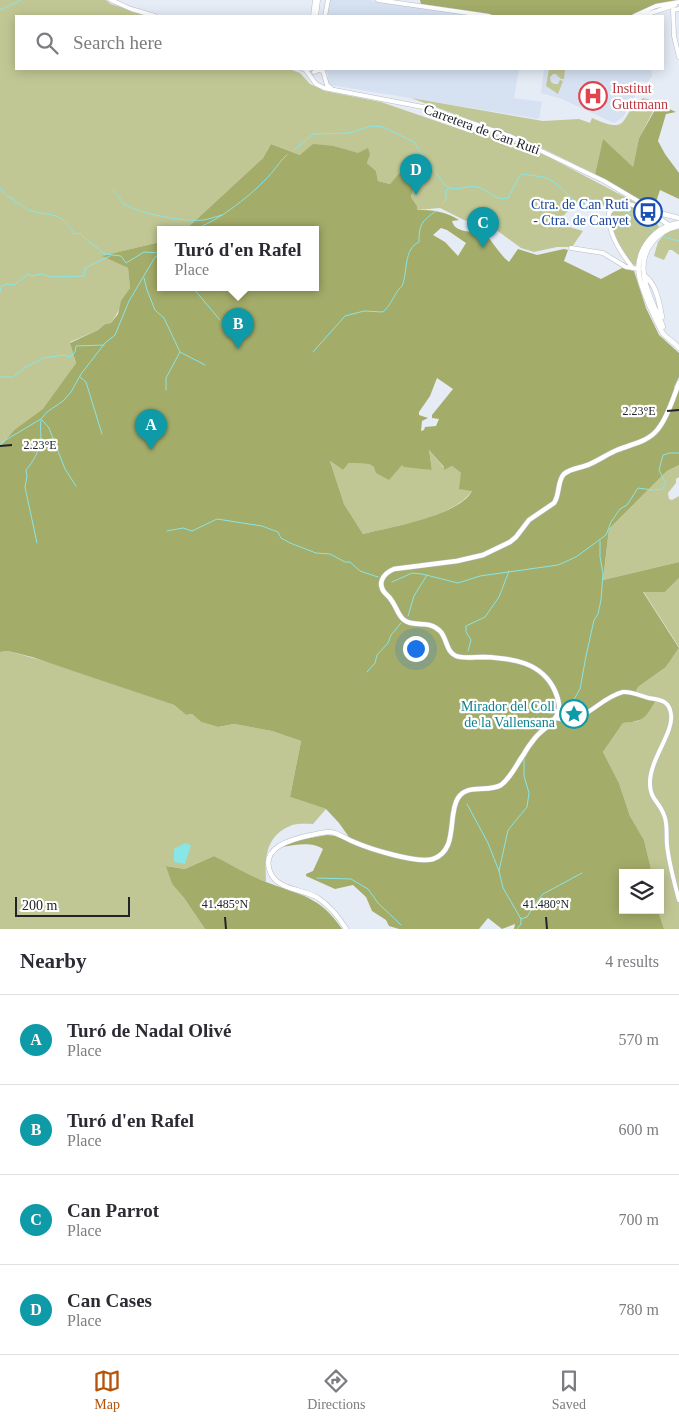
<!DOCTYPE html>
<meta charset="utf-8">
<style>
body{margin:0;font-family:"Times New Roman",serif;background:#f2f2f3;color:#2b2b33}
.controls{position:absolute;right:15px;bottom:15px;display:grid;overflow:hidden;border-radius:0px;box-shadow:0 2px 12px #0003}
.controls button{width:45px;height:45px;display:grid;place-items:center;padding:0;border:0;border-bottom:1px solid #e1e1e2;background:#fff;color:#2b2b33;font:25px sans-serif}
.scale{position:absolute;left:15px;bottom:12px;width:115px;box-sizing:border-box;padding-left:5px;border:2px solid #212428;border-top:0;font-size:14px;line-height:18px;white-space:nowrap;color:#212428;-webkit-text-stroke:4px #fff;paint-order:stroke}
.you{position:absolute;left:415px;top:648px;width:18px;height:18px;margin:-12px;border:4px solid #fff;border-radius:50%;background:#1a73e8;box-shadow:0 0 0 8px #1a73e833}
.badge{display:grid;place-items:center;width:32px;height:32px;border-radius:50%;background:#b45309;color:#fff;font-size:16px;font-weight:700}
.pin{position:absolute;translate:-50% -41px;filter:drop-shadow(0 1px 2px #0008)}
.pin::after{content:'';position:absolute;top:26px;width:18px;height:15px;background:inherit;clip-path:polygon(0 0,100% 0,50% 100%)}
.popup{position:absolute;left:157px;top:226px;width:162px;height:65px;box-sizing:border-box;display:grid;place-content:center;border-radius:0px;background:#fff;filter:drop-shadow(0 1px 4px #0005);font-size:16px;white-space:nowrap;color:#7c7c81}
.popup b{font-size:19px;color:#2b2b33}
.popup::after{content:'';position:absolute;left:50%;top:100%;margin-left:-10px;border:10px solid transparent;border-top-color:#fff}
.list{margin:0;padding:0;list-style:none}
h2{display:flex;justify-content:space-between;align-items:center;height:65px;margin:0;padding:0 20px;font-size:21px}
h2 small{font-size:16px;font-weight:400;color:#7c7c81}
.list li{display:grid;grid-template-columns:32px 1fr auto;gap:15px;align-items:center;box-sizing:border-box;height:90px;padding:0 20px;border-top:1px solid #e1e1e2}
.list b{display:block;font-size:19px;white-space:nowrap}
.list p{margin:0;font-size:16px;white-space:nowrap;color:#7c7c81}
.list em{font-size:16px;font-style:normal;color:#7c7c81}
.icon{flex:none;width:28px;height:28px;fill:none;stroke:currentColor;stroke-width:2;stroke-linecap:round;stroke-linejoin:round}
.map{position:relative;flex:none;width:679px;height:929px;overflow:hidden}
.search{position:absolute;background:#fff;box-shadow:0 2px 12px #0003;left:15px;right:15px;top:15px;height:55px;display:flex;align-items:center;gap:12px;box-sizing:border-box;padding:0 18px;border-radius:0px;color:#7c7c81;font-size:19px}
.sheet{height:425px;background:#fff}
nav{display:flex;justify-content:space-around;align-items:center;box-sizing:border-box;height:70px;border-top:1px solid #e1e1e2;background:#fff;font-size:14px;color:#7c7c81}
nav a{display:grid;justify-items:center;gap:2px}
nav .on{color:#b45309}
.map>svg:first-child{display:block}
.built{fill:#d6e1f2}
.green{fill:#c1c794}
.forest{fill:#a4ac69;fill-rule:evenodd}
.water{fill:#88e6e7}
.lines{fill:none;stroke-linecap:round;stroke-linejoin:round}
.stream{stroke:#88e6e7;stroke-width:1}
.minor-casing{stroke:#b8bec8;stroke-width:5}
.tertiary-casing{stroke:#b8bec8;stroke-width:5.5}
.minor{stroke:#fff;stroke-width:4}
.tertiary{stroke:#fff;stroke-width:4.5}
.ticks{fill:none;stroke:#212428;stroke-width:2}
.labels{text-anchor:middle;stroke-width:4.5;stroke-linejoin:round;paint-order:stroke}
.health-label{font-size:14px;fill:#be3a42;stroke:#fff;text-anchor:start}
.street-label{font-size:14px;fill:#212428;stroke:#fff}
.transit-label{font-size:14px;fill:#164399;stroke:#fff;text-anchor:end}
.culture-label{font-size:14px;fill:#0d838f;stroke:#fff;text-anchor:end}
.ticks-label{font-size:12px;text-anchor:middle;fill:#212428;stroke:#fff;stroke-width:4.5;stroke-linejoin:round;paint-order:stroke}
</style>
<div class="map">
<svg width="679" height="929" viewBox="0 0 679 929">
<rect width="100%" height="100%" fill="#e5ecf6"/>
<path class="built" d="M330,0H368L475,16H327Z
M325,69H519L514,98L542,102L539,119L330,85L328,83V74Z
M544,69H651L652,77L647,82L640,81L639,89L623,117L614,123L562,99L541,93Z"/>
<path class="green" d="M0,0H106L111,4L149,16H16V69H289L300,73L310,84L325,91L381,102L471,133L482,129L549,157L640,205L623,199L610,208C605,203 580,203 573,207C569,209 565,215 561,218L562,225L583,231L572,247H557L534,252L521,248L495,229L464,220L440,208L417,210V206L411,197L414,186L402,171L390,184L378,181L376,171L367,163L370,155L358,154L334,146L300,155L271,144L263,158L185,230H160V242L103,256L128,268L130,288C123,299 119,312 111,323L105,324L98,330L70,342L76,363L44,409L14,430L0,447Z
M549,69H565L564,79H561L556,74H553L550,77L551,82L554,84H558L560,80L563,81L558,94L546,86Z
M411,98L543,121L579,119L590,123L592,118C633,136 617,116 643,98L658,102L639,138L633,168L603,140L595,174L525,140Z
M625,203L652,215L659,227L647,239L635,266C623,258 615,236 610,222C609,215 613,209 618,204Z
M679,229V255L672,250H669L664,260L654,256L658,242L667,231Z
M429,450L445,469L452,466L461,473L472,491C453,518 394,526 363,534L344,504L330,461L343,470L349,463L369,464L374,467L402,464L432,470Z
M679,465V477L676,479V483L668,493L669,499L672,500L679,496V562L603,580L609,529L667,471Z
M679,578V647L643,591L665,592Z
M679,648V929H664L658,910H660V873H652L644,840L630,816L619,783L603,752L623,723L639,721L634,695L638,687L666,667Z
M8,651L62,666L174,705L186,715L192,714L201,722L218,727L234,724L272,731L301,741L290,797L326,809L313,824C306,824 296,823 290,826C265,837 265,858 266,882L242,872L214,856L185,869L167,866L172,884L184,898L205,929H0V652Z"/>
<path class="forest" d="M420,0H678L632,16H500L421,4Z
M656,108L666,111L667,108L676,112L666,114L658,141L665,154L679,173V199L660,190L654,208L595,174L603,139L633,167L639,138Z
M271,144L300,155L313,144L334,146L358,153L368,148L370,155L367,163L376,171L378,181L390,184L402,170L414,186L411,197L417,206V210C433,210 445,211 459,220L452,221C454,230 464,231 472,232L476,226L491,230L493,231L486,232L485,234C494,243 499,254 509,262L518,249L537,255L564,249L568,250L564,261L601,279L622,268L634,271L646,308L659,335L679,353V377L674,387L679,391V465L667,471L609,529L603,580L679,562V578L665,592H643L679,648L666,667L638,687L634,695L656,700C645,718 645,721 623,723L603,752L619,783L630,816L644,840L652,873H623V910H658L664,929H514L515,924L502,929L488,918L479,929H399L389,926L386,920L372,911L366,897L353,885L335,889L306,876V874L313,871L323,849C312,841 294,845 281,847L288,842L327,835L349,837L339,823L326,809L290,797L301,741L272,731L234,724L218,727L201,722L192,714L186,715L174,705L32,657L8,651L0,652V447L14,430L43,409L76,363L70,343L98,330L105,324L111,323L118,314L121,301L130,288L128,268L102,256L160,242V288H316V230H185L263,158ZM441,228L447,230L466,243L458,256L445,242L433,235ZM437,378L453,389L432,415V418L439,419L436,426L425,427L424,430L421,431L422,421L428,418L419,415V412L430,396ZM429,450L444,467V470L452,466L461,473L459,489L472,491C459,516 390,527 363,534L344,504L330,461L343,470L349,463L369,464L374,467L376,473L389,480L402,465L404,467L432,470Z
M214,856C231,865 248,875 266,882C300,895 320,896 342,929H205L184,898L172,884L166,866L185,869Z"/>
<path class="water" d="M185,843L191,845L185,864L174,862V849Z"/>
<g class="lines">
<path class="stream" d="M0,10L21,0
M293,151L313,134L349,133L371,126L383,127L414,142L426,160L446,186C457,193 467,184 478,187C491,191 494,201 508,198L518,179L522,174L544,177L554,182L576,202L593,203L600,201L614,204
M0,188L7,196L14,199V202C23,204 24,209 31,211C52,217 60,210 74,234L80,233C87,242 97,246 104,254L121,256L126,263L144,252L160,253
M112,189C117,193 120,200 124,204C140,214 185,222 203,220C209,219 215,217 222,215
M441,205L446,200V191L449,189
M617,207L635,215L655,232
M199,230L202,226C224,217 259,189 274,170C278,165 281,160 287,155
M660,236L679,241
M144,278L147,290L155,310L164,318L180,352L205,365
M193,288L220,320
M0,292L1,287L6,284L14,285L28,274L32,276L42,274L51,277L84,276L85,268L110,256
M313,352L345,316L364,311L383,312C390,306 392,299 397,292C398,290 400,288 402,286C408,273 403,249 419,242C419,224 422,221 436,211
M0,377H13L26,367L43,358L64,355L70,357L75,352L76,346L104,345
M80,377L86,382L102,434
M166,390V378L180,352
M42,420L49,428L65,469L76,486
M0,446L4,441L41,419L47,412L63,401L71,392L81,374L105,343L115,335L129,301L155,257L160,254
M167,531L183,528L192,531L217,519L262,526L278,532L281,538L290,543L316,553L330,554L345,562H350L360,571L378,577
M37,543L25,487L27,477L26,470C33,462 39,451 41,441C41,434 40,427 41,420
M392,582L412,573L422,574L458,583L480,576L558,565L576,557L606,535L611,522L620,509L627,505L638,488L653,490L662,489L666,484L659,470L663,455L670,453H679
M408,616L414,596L427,575
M468,651L471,640L466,632V626L485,617L499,597L509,571
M367,672L375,663L377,655L388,643L391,635L401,623
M566,713L580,689L586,656L594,620L598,614L601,600L603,573L600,557V541
M467,804L488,843L499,871
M317,878L351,879L368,889L378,903L401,925
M521,919L527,917L536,902L543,894L582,873
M517,929L521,924V919L503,888L499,871L508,830L527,807L529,793L524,776V759"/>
<defs>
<path id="minor" d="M111,0L131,9L155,16
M378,0L489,16
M679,9L673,10L674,36L679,57
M313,16L315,0
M316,16L318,0
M325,16L328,0
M634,16L656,6L679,2
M642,16L675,5
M303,69H310
M305,69L316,84L324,88L428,108L510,136L604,181L648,207L663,214
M314,72L319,70L323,71L327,85L331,88
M571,248L603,253L626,267L639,269
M632,267C621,253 607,232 609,213C626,192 628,210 648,207
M556,718C583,727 598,698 623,692C632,691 641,696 649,698C660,700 669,700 671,714C674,732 651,758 650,781C649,799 659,801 664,815C668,824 666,835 667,845C669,864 674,882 679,900"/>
<path id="tertiary" d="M663,214L679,218
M657,217L669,225
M679,223C655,226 635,250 639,275C641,289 655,319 662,332C666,338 674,342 679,348
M644,275C657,285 659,302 662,317
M663,327C657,311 646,293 644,275C640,251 656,231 679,226
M346,929C339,917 330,906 318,898C303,889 279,890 271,874C258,847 293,839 311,835C317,834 323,832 330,832C339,833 346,839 354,842C370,849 418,864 433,859C459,850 447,815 458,798C468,783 488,793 501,785C511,778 517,763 524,754C527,748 531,743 535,738C542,729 554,724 558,713C561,706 558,698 555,691C542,662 512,658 483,657C475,657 464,659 456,656C446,652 447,638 440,631C428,619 414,628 404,620C397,615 396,603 387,595C376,585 382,574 394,569L457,561L483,555L510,542L516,537L529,520L554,503C560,495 557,481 564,474C571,468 582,468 590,464C599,460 608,454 617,450C632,444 648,442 658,429C668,417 673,398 679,383"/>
</defs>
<use href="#minor" class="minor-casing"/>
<use href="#tertiary" class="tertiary-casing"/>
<use href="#minor" class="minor"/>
<use href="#tertiary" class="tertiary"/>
</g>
<path class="ticks" d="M667,411L679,410M0,446L12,445M225,917L226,929M546,917L547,929"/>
<defs>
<symbol id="hospital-ring" viewBox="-11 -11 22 22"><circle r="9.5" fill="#fff" stroke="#e0444e" stroke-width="1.5"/><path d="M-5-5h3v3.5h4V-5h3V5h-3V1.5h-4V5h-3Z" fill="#e0444e"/></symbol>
<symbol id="bus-ring" viewBox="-11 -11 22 22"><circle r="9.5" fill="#fff" stroke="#1a4fb4" stroke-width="1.5"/><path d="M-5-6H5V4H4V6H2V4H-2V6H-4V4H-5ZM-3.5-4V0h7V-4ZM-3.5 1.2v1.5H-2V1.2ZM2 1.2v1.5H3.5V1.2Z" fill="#1a4fb4"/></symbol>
<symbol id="sight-ring" viewBox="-11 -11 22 22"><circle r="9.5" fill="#fff" stroke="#0f9aa8" stroke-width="1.5"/><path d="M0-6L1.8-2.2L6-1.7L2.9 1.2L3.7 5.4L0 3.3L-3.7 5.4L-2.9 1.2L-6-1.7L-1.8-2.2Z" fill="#0f9aa8"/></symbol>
</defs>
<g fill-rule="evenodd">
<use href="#hospital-ring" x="577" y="80" width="32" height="32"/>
<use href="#bus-ring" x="632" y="196" width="32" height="32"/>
<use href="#sight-ring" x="558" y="698" width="32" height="32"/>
</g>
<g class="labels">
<g class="health-label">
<text x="612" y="93">Institut<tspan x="612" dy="16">Guttmann</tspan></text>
</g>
<g class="street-label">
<text transform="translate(482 129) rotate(20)" y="5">Carretera de Can Ruti</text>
</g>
<g class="transit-label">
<text x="629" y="209">Ctra. de Can Ruti<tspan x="629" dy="16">- Ctra. de Canyet</tspan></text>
</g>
<g class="culture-label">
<text x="555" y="711">Mirador del Coll<tspan x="555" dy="16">de la Vallensana</tspan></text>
</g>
</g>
<g class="ticks-label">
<text x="639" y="415">2.23°E</text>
<text x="40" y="449">2.23°E</text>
<text x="225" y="908">41.485°N</text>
<text x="546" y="908">41.480°N</text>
</g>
</svg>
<div class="controls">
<button><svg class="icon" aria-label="layers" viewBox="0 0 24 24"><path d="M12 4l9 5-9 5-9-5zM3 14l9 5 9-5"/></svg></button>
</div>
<div class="scale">200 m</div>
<div class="you"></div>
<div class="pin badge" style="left:151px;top:450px;background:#0f9aa8">A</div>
<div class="pin badge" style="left:238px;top:349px;background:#0f9aa8">B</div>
<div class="popup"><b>Turó d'en Rafel</b>Place</div>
<div class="pin badge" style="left:483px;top:248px;background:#0f9aa8">C</div>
<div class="pin badge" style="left:416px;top:195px;background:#0f9aa8">D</div>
<div class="search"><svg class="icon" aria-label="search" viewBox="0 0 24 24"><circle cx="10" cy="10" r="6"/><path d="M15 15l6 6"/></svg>Search here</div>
</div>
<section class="sheet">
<h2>Nearby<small>4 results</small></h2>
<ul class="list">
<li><span class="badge" style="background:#0f9aa8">A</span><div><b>Turó de Nadal Olivé</b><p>Place</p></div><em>570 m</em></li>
<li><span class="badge" style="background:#0f9aa8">B</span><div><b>Turó d'en Rafel</b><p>Place</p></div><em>600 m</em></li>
<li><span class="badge" style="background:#0f9aa8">C</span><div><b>Can Parrot</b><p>Place</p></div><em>700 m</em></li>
<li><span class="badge" style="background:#0f9aa8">D</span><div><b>Can Cases</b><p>Place</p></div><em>780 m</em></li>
</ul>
</section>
<nav>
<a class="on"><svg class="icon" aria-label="map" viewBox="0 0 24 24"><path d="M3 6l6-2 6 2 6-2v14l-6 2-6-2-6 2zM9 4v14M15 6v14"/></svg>Map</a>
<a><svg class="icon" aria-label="directions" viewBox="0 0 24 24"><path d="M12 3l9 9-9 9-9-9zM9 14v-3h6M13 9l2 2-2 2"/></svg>Directions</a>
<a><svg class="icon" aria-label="saved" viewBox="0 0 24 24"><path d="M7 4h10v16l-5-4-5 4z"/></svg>Saved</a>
</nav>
